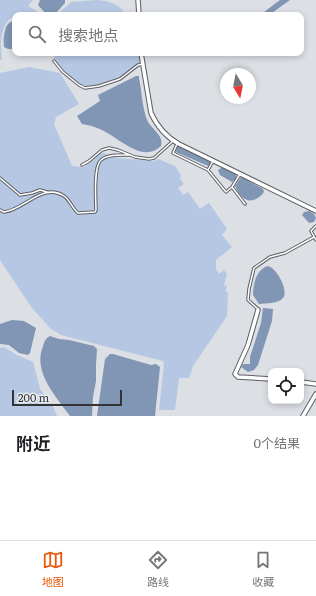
<!DOCTYPE html>
<html lang="zh">
<meta charset="utf-8">
<style>
body{margin:0;font-family:Literata,"Noto Sans SC",serif;background:#f6f6f6;color:#202124}
.controls{position:absolute;right:12px;bottom:12px;display:grid;overflow:hidden;border-radius:8px;box-shadow:0 2px 6px #0003}
.controls button{width:36px;height:36px;display:grid;place-items:center;padding:0;border:0;border-bottom:1px solid #e0e0e0;background:#fff;color:#202124;font:20px sans-serif}
.compass{position:absolute;left:220px;top:68px;width:36px;height:36px;border-radius:50%;background:#fff;box-shadow:0 2px 6px #0003;rotate:170deg}
.scale{position:absolute;left:12px;bottom:10px;width:110px;box-sizing:border-box;padding-left:4px;border:2px solid #333436;border-top:0;font-size:11px;line-height:14px;white-space:nowrap;color:#333436;-webkit-text-stroke:3px #e9ecf1;paint-order:stroke}
.list{margin:0;padding:0;list-style:none}
h2{display:flex;justify-content:space-between;align-items:center;height:52px;margin:0;padding:0 16px;font-size:17px}
h2 small{font-size:13px;font-weight:400;color:#757577}
.icon{flex:none;width:22px;height:22px;fill:none;stroke:currentColor;stroke-width:2;stroke-linecap:round;stroke-linejoin:round}
.map{position:relative;flex:none;width:316px;height:416px;overflow:hidden}
.search{position:absolute;background:#fff;box-shadow:0 2px 6px #0003;left:12px;right:12px;top:12px;height:44px;display:flex;align-items:center;gap:10px;box-sizing:border-box;padding:0 14px;border-radius:8px;color:#757577;font-size:15px}
.sheet{height:124px;background:#fff}
nav{display:flex;justify-content:space-around;align-items:center;box-sizing:border-box;height:56px;border-top:1px solid #e0e0e0;background:#fff;font-size:11px;color:#757577}
nav a{display:grid;justify-items:center;gap:2px}
nav .on{color:#ea580c}
.map>svg:first-child{display:block}
.green{fill:#b5c7e3}
.water{fill:#8195b5}
.lines{fill:none;stroke-linecap:round;stroke-linejoin:round}
.service-casing{stroke:#5d5f64;stroke-width:3.5}
.minor-casing{stroke:#5d5f64;stroke-width:5.5}
.service{stroke:#fff;stroke-width:1.5}
.minor{stroke:#fff;stroke-width:3.5}
</style>
<div class="map">
<svg width="316" height="416" viewBox="0 0 316 416">
<rect width="100%" height="100%" fill="#dcdfe4"/>
<path class="green" d="M0,0H33L28,6L43,15H15V19L10,18C0,29 0,45 2,59L0,60Z
M96,0C109,1 119,3 126,15H57L71,2Z
M54,53H140L142,63C134,66 130,72 123,75C112,82 92,89 80,85L55,62Z
M29,67L60,73L79,104L56,117L54,124L72,166L84,167L101,152L117,158L153,161L158,159L175,166L181,175L180,179L184,184L178,188L183,195L188,192L200,209L209,203L227,229L222,235L232,247L216,260V269L219,274L224,270L227,274L224,285L227,286L225,292H228L227,316L193,366L189,378H179L175,410H159L164,364L163,361L61,335L51,329L32,308L0,260V73Z
M4,347L17,355L33,362L40,389L53,406L57,416H0V348Z"/>
<path class="water" d="M40,0H65V3L54,15H47L38,5Z
M280,0H290L269,15H260Z
M15,21V49H8L4,47C3,41 4,27 9,23C10,22 13,21 15,21Z
M136,76H139V78C142,92 142,109 148,122C153,130 164,136 161,146C143,164 119,138 102,130C96,127 89,125 82,124L77,116L100,101L98,95Z
M179,146L210,161V165L208,166L176,152L177,147Z
M223,167L235,173L237,178L232,182L220,175L218,170Z
M241,177L263,189L264,192C253,206 242,202 235,186Z
M309,211L314,214L316,218L314,222L309,223L302,215L304,212Z
M268,266C277,268 289,291 283,298C278,304 266,303 259,304L253,295C253,285 256,269 268,266Z
M263,308L273,309L272,321L258,365L254,370L248,372L241,367L243,364H250V357L261,323Z
M12,320L24,321L36,328L30,353L28,355L19,353L9,345L0,344V324Z
M50,336L59,339L69,340L94,346L97,349L96,365V381L93,397L92,416H70C57,398 34,374 42,349C44,344 44,339 50,336Z
M110,354H113L151,365L156,364L160,367L155,416H97L105,359Z"/>
<g class="lines">
<defs>
<path id="service" d="M54,61L63,72L79,85L85,88L99,86L120,79L138,65L143,64
M177,144L173,153L208,170L213,161
M82,165L89,161L102,150L109,148L118,150L135,157L149,159L154,158L173,141
M208,170L226,192L232,187L240,174
M0,178L20,195L32,193L40,190L47,192
M232,187L245,204
M0,210L4,212C24,210 43,182 64,196C70,200 72,208 78,213L95,212L96,210C96,200 93,167 101,160C108,154 120,155 129,155
M316,226L311,231L316,240
M258,309L248,300L249,289L254,268L270,257L285,253L314,237"/>
<path id="minor" d="M138,0L139,15
M141,53L151,113C157,126 166,137 179,144L316,211
M258,310L248,345L235,374L238,377L271,379
M301,382L316,384
M303,416L316,394"/>
</defs>
<use href="#service" class="service-casing"/>
<use href="#minor" class="minor-casing"/>
<use href="#service" class="service"/>
<use href="#minor" class="minor"/>
</g>
</svg>
<div class="controls">
<button><svg class="icon" aria-label="locate" viewBox="0 0 24 24"><circle cx="12" cy="12" r="6"/><path d="M12 2v4M12 18v4M2 12h4M18 12h4"/></svg></button>
</div>
<svg class="compass" viewBox="-18 -18 36 36"><path d="M0-13l5 13h-10z" fill="#e53935"/><path d="M0 13l5-13h-10z" fill="#757577"/></svg>
<div class="scale">200 m</div>
<div class="search"><svg class="icon" aria-label="search" viewBox="0 0 24 24"><circle cx="10" cy="10" r="6"/><path d="M15 15l6 6"/></svg>搜索地点</div>
</div>
<section class="sheet">
<h2>附近<small>0个结果</small></h2>
<ul class="list">
</ul>
</section>
<nav>
<a class="on"><svg class="icon" aria-label="map" viewBox="0 0 24 24"><path d="M3 6l6-2 6 2 6-2v14l-6 2-6-2-6 2zM9 4v14M15 6v14"/></svg>地图</a>
<a><svg class="icon" aria-label="directions" viewBox="0 0 24 24"><path d="M12 3l9 9-9 9-9-9zM9 14v-3h6M13 9l2 2-2 2"/></svg>路线</a>
<a><svg class="icon" aria-label="saved" viewBox="0 0 24 24"><path d="M7 4h10v16l-5-4-5 4z"/></svg>收藏</a>
</nav>
